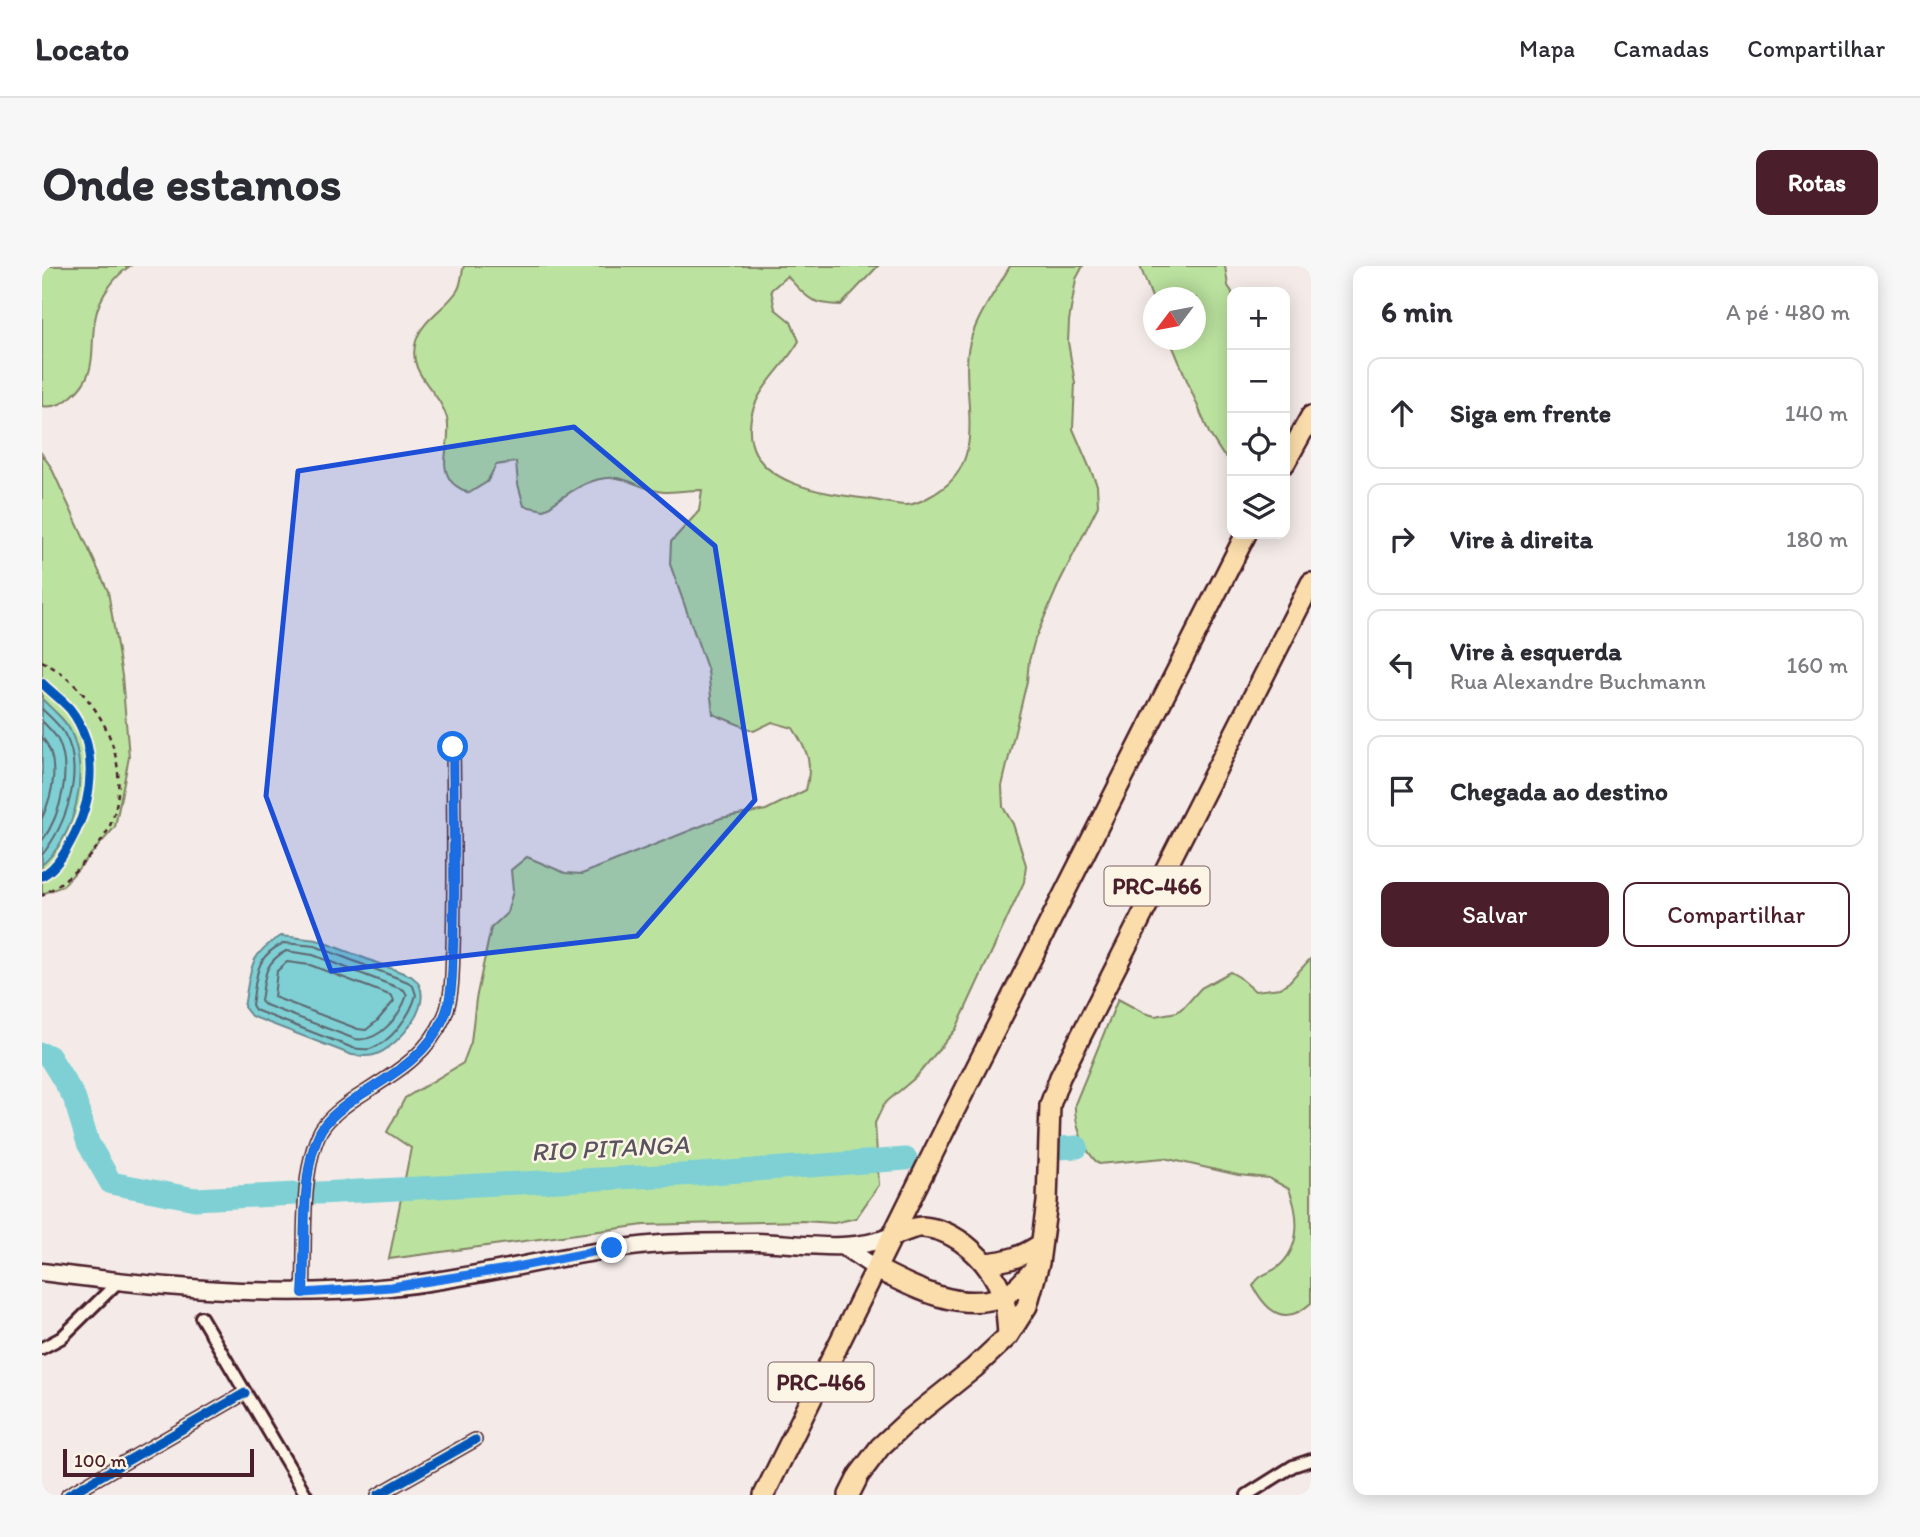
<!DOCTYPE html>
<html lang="pt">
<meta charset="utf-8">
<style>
body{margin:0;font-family:Itim,sans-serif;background:#f7f7f7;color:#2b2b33}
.controls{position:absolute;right:21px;top:21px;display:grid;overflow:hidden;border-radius:14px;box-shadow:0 4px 18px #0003}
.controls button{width:63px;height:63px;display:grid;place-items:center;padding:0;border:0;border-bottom:2px solid #e1e1e2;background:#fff;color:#2b2b33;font:35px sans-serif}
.compass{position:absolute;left:1101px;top:21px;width:63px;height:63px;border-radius:50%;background:#fff;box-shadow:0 4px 18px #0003;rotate:238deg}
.scale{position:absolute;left:21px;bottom:18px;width:191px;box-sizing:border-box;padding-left:7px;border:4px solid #4a1f2b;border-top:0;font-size:19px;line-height:24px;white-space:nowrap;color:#4a1f2b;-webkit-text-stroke:5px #fcf5e5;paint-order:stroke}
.stop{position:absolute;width:21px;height:21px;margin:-16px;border:5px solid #1a73e8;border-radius:50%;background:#fff}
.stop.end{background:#1a73e8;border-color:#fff;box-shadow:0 2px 7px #0008}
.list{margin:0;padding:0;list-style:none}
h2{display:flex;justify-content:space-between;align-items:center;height:91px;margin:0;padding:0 28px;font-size:30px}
h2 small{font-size:23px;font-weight:400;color:#7c7c81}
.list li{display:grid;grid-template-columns:46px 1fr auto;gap:21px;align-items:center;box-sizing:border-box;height:112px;margin:0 14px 14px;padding:0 14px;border:2px solid #e1e1e2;border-radius:14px}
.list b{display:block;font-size:26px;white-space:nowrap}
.list p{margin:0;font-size:23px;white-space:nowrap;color:#7c7c81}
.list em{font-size:23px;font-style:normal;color:#7c7c81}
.actions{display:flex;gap:14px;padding:21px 28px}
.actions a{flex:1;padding:16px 0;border:2px solid #4a1f2b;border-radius:14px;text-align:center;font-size:24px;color:#4a1f2b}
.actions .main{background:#4a1f2b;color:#fff}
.icon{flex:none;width:38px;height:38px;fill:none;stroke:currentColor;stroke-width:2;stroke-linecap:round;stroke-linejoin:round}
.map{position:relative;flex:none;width:1269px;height:1229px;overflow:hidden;border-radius:14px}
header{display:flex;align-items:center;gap:42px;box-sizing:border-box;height:98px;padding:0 35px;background:#fff;border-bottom:2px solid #e1e1e2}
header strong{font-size:33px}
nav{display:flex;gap:38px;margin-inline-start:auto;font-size:24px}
.intro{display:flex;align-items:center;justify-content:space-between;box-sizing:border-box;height:168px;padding:0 42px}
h1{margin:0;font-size:49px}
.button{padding:18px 32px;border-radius:14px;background:#4a1f2b;color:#fff;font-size:24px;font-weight:700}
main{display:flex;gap:42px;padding:0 42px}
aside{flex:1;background:#fff;border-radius:14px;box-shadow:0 4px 18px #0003}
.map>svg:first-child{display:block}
.green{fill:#bbe39f;stroke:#828165;stroke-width:2}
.water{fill:#7ed0d4;stroke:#698990;stroke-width:2}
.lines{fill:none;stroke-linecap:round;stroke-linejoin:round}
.shore{stroke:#5f666f;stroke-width:2}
.river{stroke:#7ed0d4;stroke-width:23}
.street-casing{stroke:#4a1f2b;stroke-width:16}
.secondary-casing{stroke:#4a1f2b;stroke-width:21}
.highway-casing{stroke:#4a1f2b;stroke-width:24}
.path{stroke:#4a1f2b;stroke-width:2.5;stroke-dasharray:5 5;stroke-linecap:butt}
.street{stroke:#fcf5e5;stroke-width:10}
.secondary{stroke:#fcf5e5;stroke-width:16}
.highway{stroke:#faddab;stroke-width:19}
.cycleway-casing{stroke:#fcf5e5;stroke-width:13}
.cycleway{stroke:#0057b8;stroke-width:9}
.route{stroke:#1a73e8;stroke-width:9}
.marked{fill:#1d4ed8;fill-opacity:0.2;stroke:#1d4ed8;stroke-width:5;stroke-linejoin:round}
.labels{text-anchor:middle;stroke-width:5;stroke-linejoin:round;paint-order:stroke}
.shield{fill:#fcf5e5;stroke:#7f5f63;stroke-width:2}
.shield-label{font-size:23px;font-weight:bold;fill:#4a1f2b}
.water-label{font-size:26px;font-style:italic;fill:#5a545e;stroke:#fcf5e5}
</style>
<header>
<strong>Locato</strong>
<nav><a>Mapa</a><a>Camadas</a><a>Compartilhar</a></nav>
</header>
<div class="intro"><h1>Onde estamos</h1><a class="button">Rotas</a></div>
<main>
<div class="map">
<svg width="1269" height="1229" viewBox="0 0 1269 1229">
<rect width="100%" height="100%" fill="#f4ebe8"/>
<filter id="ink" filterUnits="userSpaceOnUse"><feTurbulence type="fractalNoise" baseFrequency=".0143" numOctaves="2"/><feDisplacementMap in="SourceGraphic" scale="14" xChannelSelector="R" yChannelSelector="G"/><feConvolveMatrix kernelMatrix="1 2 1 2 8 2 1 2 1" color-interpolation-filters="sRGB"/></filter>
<g filter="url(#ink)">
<path class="green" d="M0,0H88C73,10 58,30 54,49C46,81 59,105 30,130C21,138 11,142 0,140Z
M836,0L799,39C768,38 765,32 745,10L729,24L733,43L749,56L757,75C741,104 709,125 708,161C705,219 785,228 827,233C839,235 852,239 864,239C876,239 897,226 906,218C943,184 920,128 926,85C931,54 953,27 968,0H1041L1034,13L1027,55L1026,76L1033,117L1031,163L1055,219L1056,240L1018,315L993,373L987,395L985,415L960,520L961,541L971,558L984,599L982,616L914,763L874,811L842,838L833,857L837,919L814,952L792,957L760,955L602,959L347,993L369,882L345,866L363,832L421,797L429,776L434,733L449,662L465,647L471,625L469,604L485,591L523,607L540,608L679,552L724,544L764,524C771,496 766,486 751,462L730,456L712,465L671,448L666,405L628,298L629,276L657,245L660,224C647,224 634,226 622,226C607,225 594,217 580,213C551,206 524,229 502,244L482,240L476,218L474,196L454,199L445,216L427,227C421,224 412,220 409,215C395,196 411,176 405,152C397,123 364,109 374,75C380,54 403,43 415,25C420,18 419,8 422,0Z
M1098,0H1183L1186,20L1190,26V194L1181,189L1167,167L1128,74H1154V32H1112L1111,34Z
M0,188L9,201L66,325L80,410L87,491L73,561L21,620L0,628Z
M1269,692V1037C1243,1061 1225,1046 1211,1020C1218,1007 1225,1009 1236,1001C1260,981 1257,948 1247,923L1227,912L1196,909L1122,892L1057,898C1042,886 1032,857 1033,838L1076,733L1102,747L1113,750L1135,746L1144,739L1159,722L1188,706L1197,711L1213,725L1238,722L1247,716Z"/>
<path class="water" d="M0,433C10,443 24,454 29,466C48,507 34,570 0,599Z
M239,670L275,674L369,710C400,731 356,782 332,789C325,791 317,790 310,789L209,750L202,741C209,705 205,689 239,670Z"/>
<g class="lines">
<path class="shore" d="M0,443C7,450 17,458 22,467C44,504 24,559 0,589
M0,455C5,460 11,466 15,472C31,502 19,549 0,575
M0,471C19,494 11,528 0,552
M242,677L273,680L366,716L371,720L374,729C369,748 349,777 328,783C322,784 317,783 311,782L213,744L210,739C215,711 212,690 242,677Z
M244,685L271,689L362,724L365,729C358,750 337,777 313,773L221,738L219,735C223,712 221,697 244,685Z
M245,696L268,699L350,730L352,735L335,755L324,764L316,763L232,731L235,705Z"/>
<path class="river" d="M0,788L7,790L32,831L46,877L69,917L153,933L254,928
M1016,882L1035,881
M276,927L657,908L864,893"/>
<defs>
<path id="street" d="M261,1027C264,981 257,905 279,864C287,851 301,841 314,832C348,810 385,791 402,751C411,732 410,704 411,683C413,616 412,548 411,481
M159,1051L264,1229
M0,1082L19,1072L76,1016
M26,1229L203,1127
M336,1229L433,1174
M1205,1229L1251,1200L1269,1194"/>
<path id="secondary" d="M802,981L835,1003
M0,1006C116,1021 231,1033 348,1021C439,1012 528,985 619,978C651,976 683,976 714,976C760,977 806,988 850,970"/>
<path id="highway" d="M1243,197L1269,150
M850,970C859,967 872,960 881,961C916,964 948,996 960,1027C965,1040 965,1056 966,1070
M944,997C966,995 980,991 999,978
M835,1003C871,1022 920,1047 961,1030C975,1024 984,1012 994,1001
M722,1229L902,865L1204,268
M807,1229L817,1209L838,1181L867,1154L932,1102L966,1070L985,1040L997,997L1005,936L1008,839L1018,811L1269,317"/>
</defs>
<use href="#street" class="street-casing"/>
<use href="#secondary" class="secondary-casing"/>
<use href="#highway" class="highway-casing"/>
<path class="path" d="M0,395C56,426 93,493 69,557C58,586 25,614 0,630"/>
<use href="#street" class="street"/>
<use href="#secondary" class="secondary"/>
<use href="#highway" class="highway"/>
<defs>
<path id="cycleway" d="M0,417C9,426 20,434 28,443C56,479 52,529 33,567C25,583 16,601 0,610
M261,1027C264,981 257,905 279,864C287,851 301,841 314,832C348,810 385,791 402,751C411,732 410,704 411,683C413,616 412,548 411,481
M26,1229L203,1127
M336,1229L433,1174"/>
</defs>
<use href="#cycleway" class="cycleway-casing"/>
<use href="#cycleway" class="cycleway"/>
</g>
</g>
<g class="lines" filter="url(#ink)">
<path class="route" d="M411,481C412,548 414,616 411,683C410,704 411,732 402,751C385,791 348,810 314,832C301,841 287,851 279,864C257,904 265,981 261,1027L349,1021L465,1003L570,982"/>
</g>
<path class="marked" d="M532,161L673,280L713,534L595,670L289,705L224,530L256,205Z"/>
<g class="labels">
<g class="shield">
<rect x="1062.5" y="600.5" width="105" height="39" rx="5"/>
<rect x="726.5" y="1096.5" width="105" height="39" rx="5"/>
</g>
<g class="shield-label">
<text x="1115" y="628">PRC-466</text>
<text x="779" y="1124">PRC-466</text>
</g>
<g class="water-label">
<text transform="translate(568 882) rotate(-3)" y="9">RIO PITANGA</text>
</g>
</g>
</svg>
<div class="controls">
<button>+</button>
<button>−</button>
<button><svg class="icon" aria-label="locate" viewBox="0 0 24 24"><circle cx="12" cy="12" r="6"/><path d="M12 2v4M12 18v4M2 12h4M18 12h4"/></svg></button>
<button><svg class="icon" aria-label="layers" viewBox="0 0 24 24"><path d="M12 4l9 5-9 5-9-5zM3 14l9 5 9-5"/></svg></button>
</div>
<svg class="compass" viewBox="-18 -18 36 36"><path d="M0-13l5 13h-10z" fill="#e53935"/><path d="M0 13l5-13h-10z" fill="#7c7c81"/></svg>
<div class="scale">100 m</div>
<div class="stop" style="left:411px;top:481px"></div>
<div class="stop end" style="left:570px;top:982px"></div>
</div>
<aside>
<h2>6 min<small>A pé · 480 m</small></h2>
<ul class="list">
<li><svg class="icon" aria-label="ahead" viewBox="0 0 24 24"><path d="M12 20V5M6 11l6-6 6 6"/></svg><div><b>Siga em frente</b></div><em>140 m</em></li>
<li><svg class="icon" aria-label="right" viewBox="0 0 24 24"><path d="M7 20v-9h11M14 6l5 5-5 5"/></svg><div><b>Vire à direita</b></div><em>180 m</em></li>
<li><svg class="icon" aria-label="left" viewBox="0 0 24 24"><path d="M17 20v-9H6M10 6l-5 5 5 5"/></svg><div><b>Vire à esquerda</b><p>Rua Alexandre Buchmann</p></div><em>160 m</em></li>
<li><svg class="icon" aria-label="arrive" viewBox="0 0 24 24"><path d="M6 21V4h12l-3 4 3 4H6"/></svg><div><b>Chegada ao destino</b></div></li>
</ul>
<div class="actions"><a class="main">Salvar</a><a>Compartilhar</a></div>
</aside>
</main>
